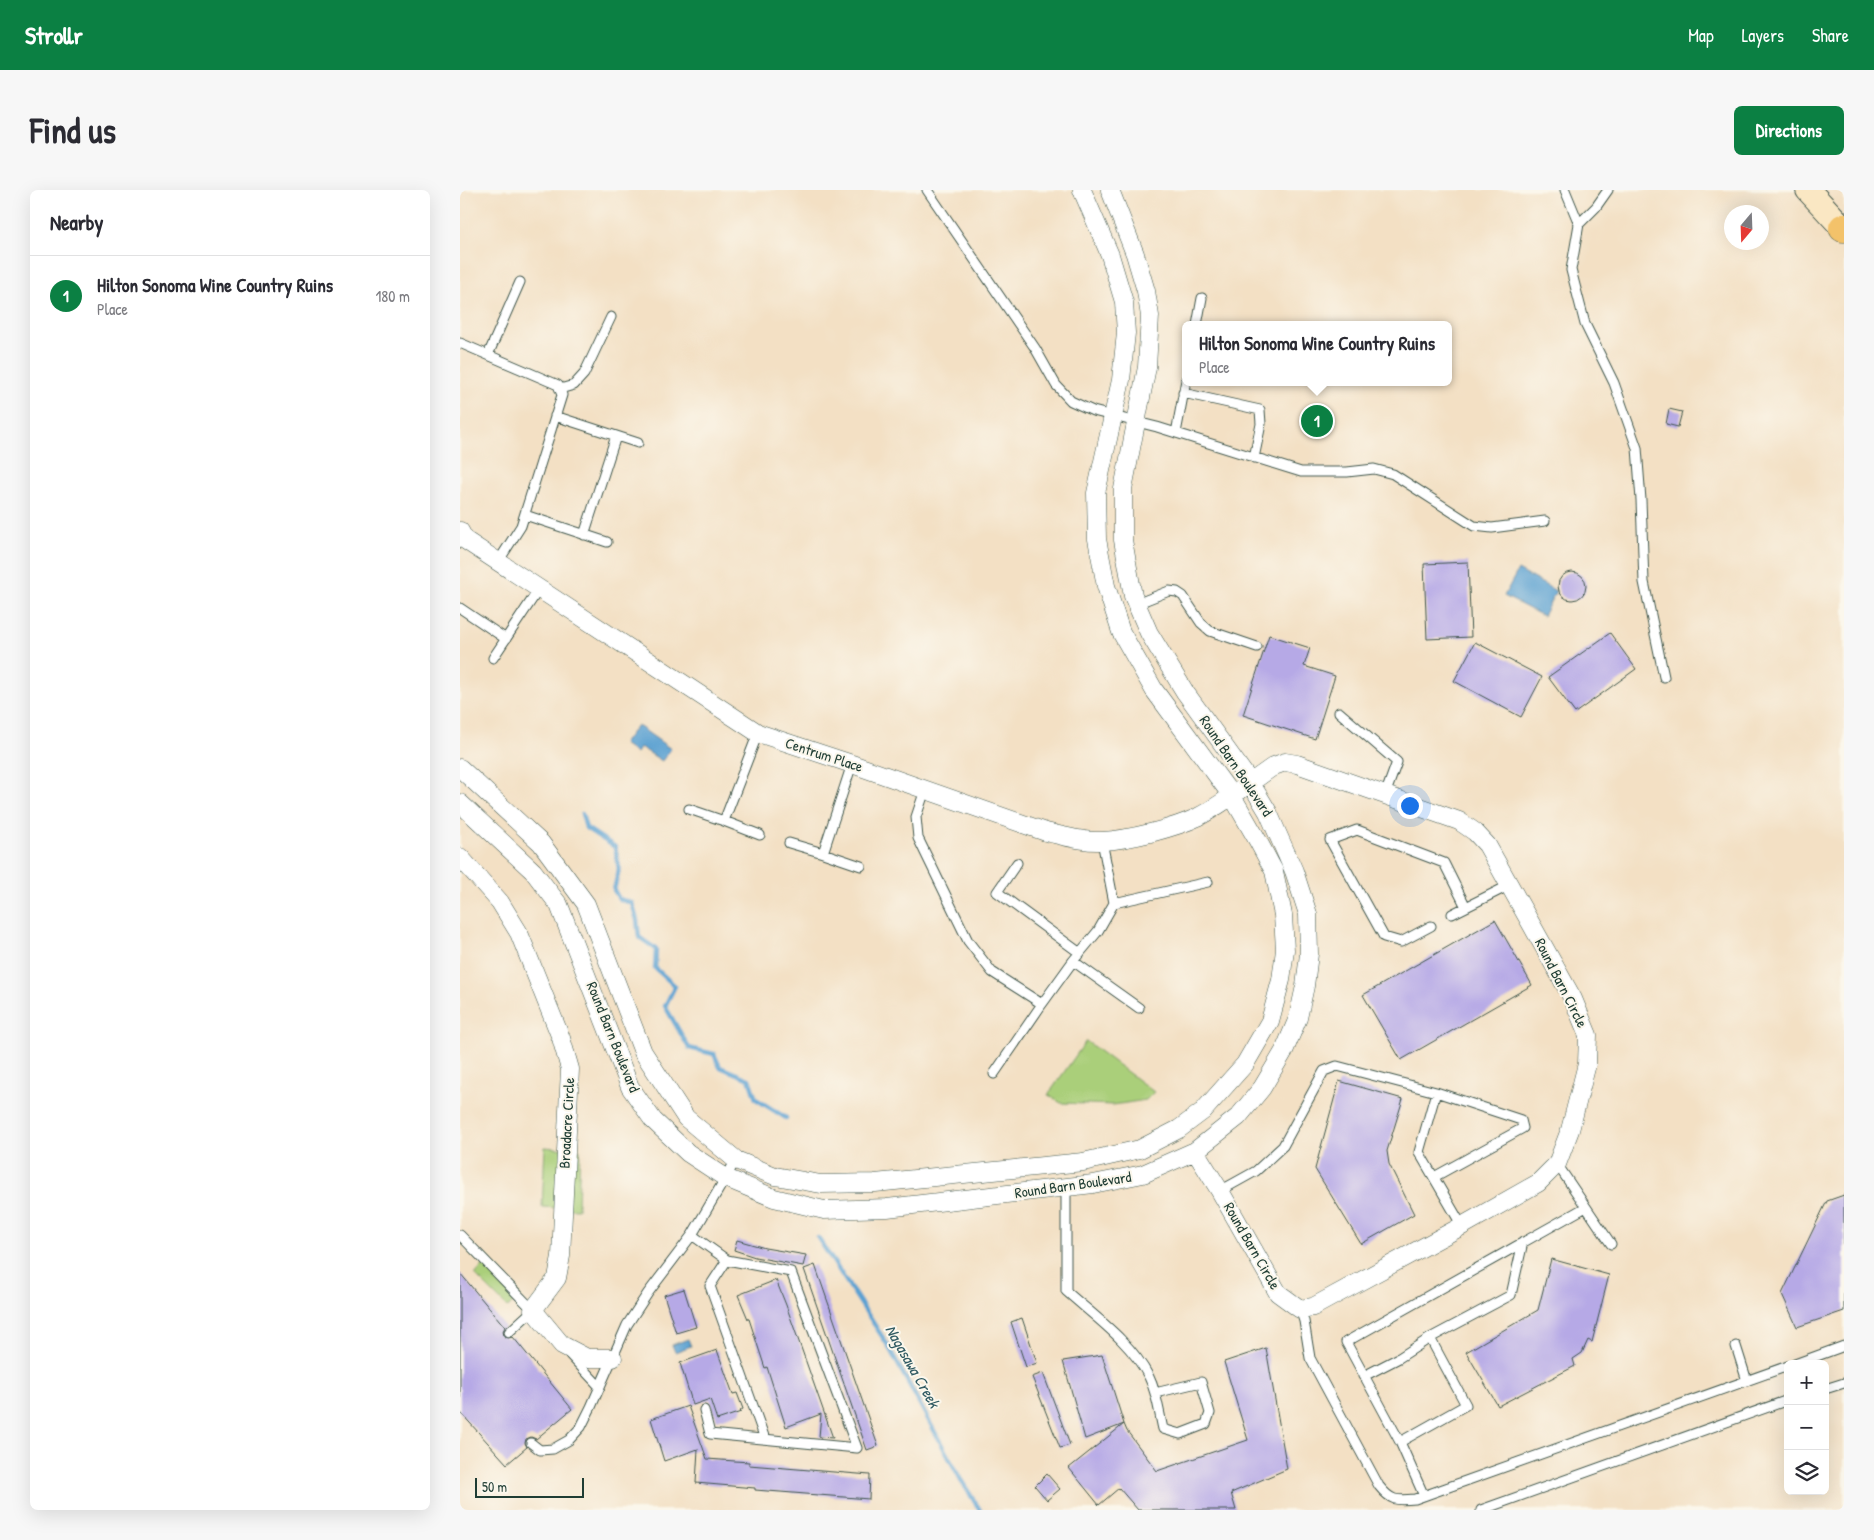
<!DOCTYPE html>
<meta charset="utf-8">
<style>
body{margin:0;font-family:"Patrick Hand",sans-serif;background:#f7f7f7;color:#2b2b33}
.controls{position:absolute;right:15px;bottom:15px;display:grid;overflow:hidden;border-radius:8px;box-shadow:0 5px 20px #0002}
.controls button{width:45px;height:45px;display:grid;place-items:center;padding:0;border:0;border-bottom:1px solid #e1e1e2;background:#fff;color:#2b2b33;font:25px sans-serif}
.compass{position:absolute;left:1264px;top:15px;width:45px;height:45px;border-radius:50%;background:#fff;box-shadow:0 5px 20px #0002;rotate:199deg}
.scale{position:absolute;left:15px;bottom:12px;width:109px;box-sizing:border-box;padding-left:5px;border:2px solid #1f3d34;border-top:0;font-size:14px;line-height:18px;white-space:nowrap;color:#1f3d34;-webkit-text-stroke:4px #fbf7ec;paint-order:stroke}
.you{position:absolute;left:949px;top:615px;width:18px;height:18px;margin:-12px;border:4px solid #fff;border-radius:50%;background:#1a73e8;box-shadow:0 0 0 8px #1a73e833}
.badge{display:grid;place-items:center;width:32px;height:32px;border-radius:50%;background:#0b8043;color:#fff;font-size:16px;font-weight:700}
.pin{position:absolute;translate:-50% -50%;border:2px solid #fff;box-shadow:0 1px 5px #0006}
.popup{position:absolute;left:722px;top:131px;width:270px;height:65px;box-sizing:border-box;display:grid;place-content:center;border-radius:8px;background:#fff;filter:drop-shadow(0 1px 4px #0005);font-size:16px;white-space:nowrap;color:#7c7c81}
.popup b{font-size:19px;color:#2b2b33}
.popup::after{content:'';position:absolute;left:50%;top:100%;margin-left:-10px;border:10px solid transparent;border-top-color:#fff}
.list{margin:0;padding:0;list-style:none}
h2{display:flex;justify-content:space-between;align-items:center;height:65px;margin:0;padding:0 20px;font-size:21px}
h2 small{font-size:16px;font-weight:400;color:#7c7c81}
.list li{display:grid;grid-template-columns:32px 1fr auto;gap:15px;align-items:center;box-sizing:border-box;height:80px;padding:0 20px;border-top:1px solid #e1e1e2}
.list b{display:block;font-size:19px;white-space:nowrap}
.list p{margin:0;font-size:16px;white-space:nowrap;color:#7c7c81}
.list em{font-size:16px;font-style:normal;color:#7c7c81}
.icon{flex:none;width:28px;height:28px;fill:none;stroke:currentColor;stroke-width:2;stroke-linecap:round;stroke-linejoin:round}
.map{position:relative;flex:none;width:1384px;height:1320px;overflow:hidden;border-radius:8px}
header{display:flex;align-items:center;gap:30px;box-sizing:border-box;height:70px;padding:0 25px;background:#0b8043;color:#fff}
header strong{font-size:24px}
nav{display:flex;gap:28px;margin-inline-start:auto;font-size:18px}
.intro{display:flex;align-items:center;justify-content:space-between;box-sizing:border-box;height:120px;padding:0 30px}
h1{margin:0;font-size:35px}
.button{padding:12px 22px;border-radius:8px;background:#0b8043;color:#fff;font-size:18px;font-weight:700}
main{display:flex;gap:30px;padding:0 30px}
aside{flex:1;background:#fff;border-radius:8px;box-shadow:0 5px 20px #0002}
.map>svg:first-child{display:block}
.green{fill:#aacf7a;stroke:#648657}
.water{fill:#5ca1d1;stroke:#3e6f82}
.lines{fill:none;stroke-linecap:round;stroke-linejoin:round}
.stream{stroke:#5ca1d1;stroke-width:4.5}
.building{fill:#b6a9e6}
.lane-casing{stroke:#3f554a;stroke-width:11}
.street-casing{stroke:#3f554a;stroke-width:19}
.secondary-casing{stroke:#3f554a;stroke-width:26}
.highway-casing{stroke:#3f554a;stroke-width:29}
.lane{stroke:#fff;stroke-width:9}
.street{stroke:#fff;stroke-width:18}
.secondary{stroke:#fae7c3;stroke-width:24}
.highway{stroke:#f3c26a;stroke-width:28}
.labels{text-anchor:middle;stroke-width:4;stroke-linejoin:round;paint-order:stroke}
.street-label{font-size:15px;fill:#1f3d34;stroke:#fbf7ec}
.water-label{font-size:16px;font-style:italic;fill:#315b63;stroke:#fbf7ec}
</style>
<header>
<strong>Strollr</strong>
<nav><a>Map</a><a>Layers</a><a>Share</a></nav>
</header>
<div class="intro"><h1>Find us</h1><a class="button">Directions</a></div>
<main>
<aside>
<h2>Nearby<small></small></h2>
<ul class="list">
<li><span class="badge">1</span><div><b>Hilton Sonoma Wine Country Ruins</b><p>Place</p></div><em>180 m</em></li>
</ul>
</aside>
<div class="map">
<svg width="1384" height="1320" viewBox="0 0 1384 1320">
<rect width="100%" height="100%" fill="#fbf7ec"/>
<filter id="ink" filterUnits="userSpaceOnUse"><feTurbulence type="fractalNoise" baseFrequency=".02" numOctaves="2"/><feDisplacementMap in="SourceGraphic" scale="10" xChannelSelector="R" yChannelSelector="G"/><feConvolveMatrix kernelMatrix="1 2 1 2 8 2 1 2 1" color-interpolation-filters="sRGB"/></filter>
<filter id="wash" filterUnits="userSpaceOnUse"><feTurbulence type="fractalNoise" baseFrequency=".0096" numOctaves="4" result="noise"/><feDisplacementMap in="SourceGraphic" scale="20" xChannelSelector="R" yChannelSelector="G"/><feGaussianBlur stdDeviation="1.12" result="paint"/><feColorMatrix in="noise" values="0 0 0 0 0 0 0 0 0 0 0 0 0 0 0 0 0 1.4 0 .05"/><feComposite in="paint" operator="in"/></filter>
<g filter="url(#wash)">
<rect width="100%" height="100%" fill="#f3e0c4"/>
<path class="green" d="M626,851L694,902L686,910L653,915L601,913L588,905Z
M85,957L120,960L118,1019L82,1017Z
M25,1073L60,1105L48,1118L15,1085Z"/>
<path class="water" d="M1058,380L1096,401L1083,426L1044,406Z
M177,535L211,559L202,571L180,557L176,563L163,554Z
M228,1149L231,1156L215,1162L212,1155Z"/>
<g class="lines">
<path class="stream" d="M122,624L126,638L155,657L159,679L154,700L159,709L172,713L177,730L179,747L196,759L195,778L215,796L205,816L229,858L254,864L260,877L289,889L296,909L326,928
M358,1048L427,1154L501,1290L520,1320"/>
</g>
<g id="blocks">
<path class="building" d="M1209,219L1222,222L1218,237L1206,234Z
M1008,372L1011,447L967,449L964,374Z
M1098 396a14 14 0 1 1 28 0a14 14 0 1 1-28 0Z
M1150,443L1176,479L1115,523L1088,487Z
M809,445L850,458L844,476L875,486L855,549L783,525Z
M1015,452L1082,487L1061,527L994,491Z
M1035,730L1072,795L941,870L903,805Z
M879,891L943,909L927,961L929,974L954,1024L901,1054L855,979Z
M1384,1005V1121L1337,1137L1322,1104L1367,1011Z
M277,1050L305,1058L346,1065L343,1076L295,1067L274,1060Z
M1091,1069L1149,1085L1132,1152L1128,1150L1122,1163L1113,1169L1115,1176L1038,1216L1006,1162L1078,1120Z
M355,1075L418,1256L407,1260L344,1079Z
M0,1083L45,1137L43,1141L44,1146L48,1148L53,1147L112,1219L76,1249L71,1247L66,1249L65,1253L67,1257L47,1274L0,1222Z
M316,1090L326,1115L373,1248L359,1247L361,1224L326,1237L307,1177L305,1178L289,1129H288L278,1105Z
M224,1099L236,1137L216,1143L204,1105Z
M562,1128L577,1173L566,1177L551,1132Z
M806,1158L827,1279L771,1303L776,1320H678L659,1298L639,1315L609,1278L664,1234L667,1241L697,1281L788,1250L764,1172Z
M257,1160L273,1204L277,1203L283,1219L280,1221L281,1222L257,1230L250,1209L233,1215L220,1173Z
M642,1165L664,1234L625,1249L603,1171Z
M583,1183L610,1255L600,1258L572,1187Z
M228,1216L247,1269L289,1272V1275L410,1285L409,1309L295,1300V1298L236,1293L238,1259L204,1271L191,1229Z
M587,1284L600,1299L587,1310L575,1296Z"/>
</g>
</g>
<g filter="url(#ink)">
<use href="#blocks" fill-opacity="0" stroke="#3f554a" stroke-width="1"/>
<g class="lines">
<defs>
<path id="lane" d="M467,0L575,158L596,195L611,211L633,221L697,237L841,282H887L914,279L933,284L1014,336L1032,338L1085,331
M1105,0L1119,34
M1148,0L1136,17L1119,34L1111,80L1125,134L1154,193L1177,258L1181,310L1184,392L1204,487
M737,135L742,108
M0,153L98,195L102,205L61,336L38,372
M28,165L60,92
M100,199L114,195L124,184L151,127
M723,203L800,220L801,234L794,268
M95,226L178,253
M716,243L726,190
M65,325L147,352
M124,345L156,246
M676,414L709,401L717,402L723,406L741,433L750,441L797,457
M0,418L46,449
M33,468L79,399
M879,522L937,572L925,605
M465,600L456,627L458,648L508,751L532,782L582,814L613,771L638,741L654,713L642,651
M229,619L264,631L298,543
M264,631L300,645
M329,653L363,663L392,574
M363,663L401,676
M557,673L537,702L620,763
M654,713L748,692
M992,724L1006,717
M971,736L941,752L924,747L870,650L897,640L984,673L1006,717L1050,695
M613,771L679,818
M534,884L582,814
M1097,974L1151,1054
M974,987L1063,938L1061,930L976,902L959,962L1002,1036
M606,997V1101C635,1127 671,1152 689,1187C697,1203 699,1222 703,1239L720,1244L746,1234L750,1223L741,1192L695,1203
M760,1001L796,981L823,956L864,881L877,876L976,902
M0,1045L73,1120L49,1142
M232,1045L267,1070L331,1082L397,1258L250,1244L244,1220
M267,1070L250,1096L305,1249
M840,1119L844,1131L850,1168L919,1296C931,1311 936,1311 955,1309L1328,1176
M1276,1156L1287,1191
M110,1165L140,1197
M1335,1174L1384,1156
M904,1186L939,1168L970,1148
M1365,1199L1384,1193
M940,1252L1006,1215L970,1148L1051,1105L1063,1052
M71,1253L80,1260L93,1259L109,1250L121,1237L131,1217L167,1135L188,1103L232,1045L276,970
M964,1306L940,1252L886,1152L1126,1017
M1021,1320L1328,1210"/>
<path id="street" d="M0,341L5,350L298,543L392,574L586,642C604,646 624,652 642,651C668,650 715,638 738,627C765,613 789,593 814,576L825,572L837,574L999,631L1015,642L1027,655L1113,809L1128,845L1127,874L1110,940L1097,974L1078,993L1002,1036L853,1117L840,1119L818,1103L760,1001L735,961
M0,578L81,653L126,714L183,862L226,928L276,970L315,986L361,994L415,993L623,972L680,959L719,939L743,921L785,874L810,831L821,790L825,760L823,725L814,681L798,651L772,606L694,500L661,442L646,396L637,349L636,303L661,190L666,143L665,128L664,112L650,65L622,0
M0,613L73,681L99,715L170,897L193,930L228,963L266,988L314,1008L364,1020L427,1018L633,994L683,984L735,961L778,927L802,898L824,861L838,828L845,796L849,764L848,724L834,681L808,622L790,592L725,502L689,443L673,406L663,350V299L687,177L690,126L686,101L675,64L650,0
M0,667L40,712L59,743L101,848L110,879L101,1066L97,1088L73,1120L102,1155L127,1168H153"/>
<path id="secondary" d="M1348,0L1384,39"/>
<path id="highway" d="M1383,38H1384"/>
</defs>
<use href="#lane" class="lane-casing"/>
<use href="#street" class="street-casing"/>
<use href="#secondary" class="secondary-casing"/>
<use href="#highway" class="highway-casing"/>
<use href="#lane" class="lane"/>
<use href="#street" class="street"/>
<use href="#secondary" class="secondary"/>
<use href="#highway" class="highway"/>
</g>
</g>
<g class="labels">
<g class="street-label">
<text transform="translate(364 565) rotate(18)" y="5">Centrum Place</text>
<text transform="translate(776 576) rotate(56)" y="5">Round Barn Boulevard</text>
<text transform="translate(1101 793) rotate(63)" y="5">Round Barn Circle</text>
<text transform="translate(153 847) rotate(68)" y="5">Round Barn Boulevard</text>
<text transform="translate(107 933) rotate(-87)" y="5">Broadacre Circle</text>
<text transform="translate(613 995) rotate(-8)" y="5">Round Barn Boulevard</text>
<text transform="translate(792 1056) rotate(60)" y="5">Round Barn Circle</text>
</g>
<g class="water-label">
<text transform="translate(453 1176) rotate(60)" y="6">Nagasawa Creek</text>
</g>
</g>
</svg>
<div class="controls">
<button>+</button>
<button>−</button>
<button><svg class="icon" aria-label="layers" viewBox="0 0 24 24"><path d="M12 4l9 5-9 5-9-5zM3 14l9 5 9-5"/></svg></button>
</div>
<svg class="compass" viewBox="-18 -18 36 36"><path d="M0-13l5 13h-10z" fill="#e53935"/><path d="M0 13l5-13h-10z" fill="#7c7c81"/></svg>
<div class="scale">50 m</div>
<div class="you"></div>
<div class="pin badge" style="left:857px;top:231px">1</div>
<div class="popup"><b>Hilton Sonoma Wine Country Ruins</b>Place</div>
</div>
</main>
